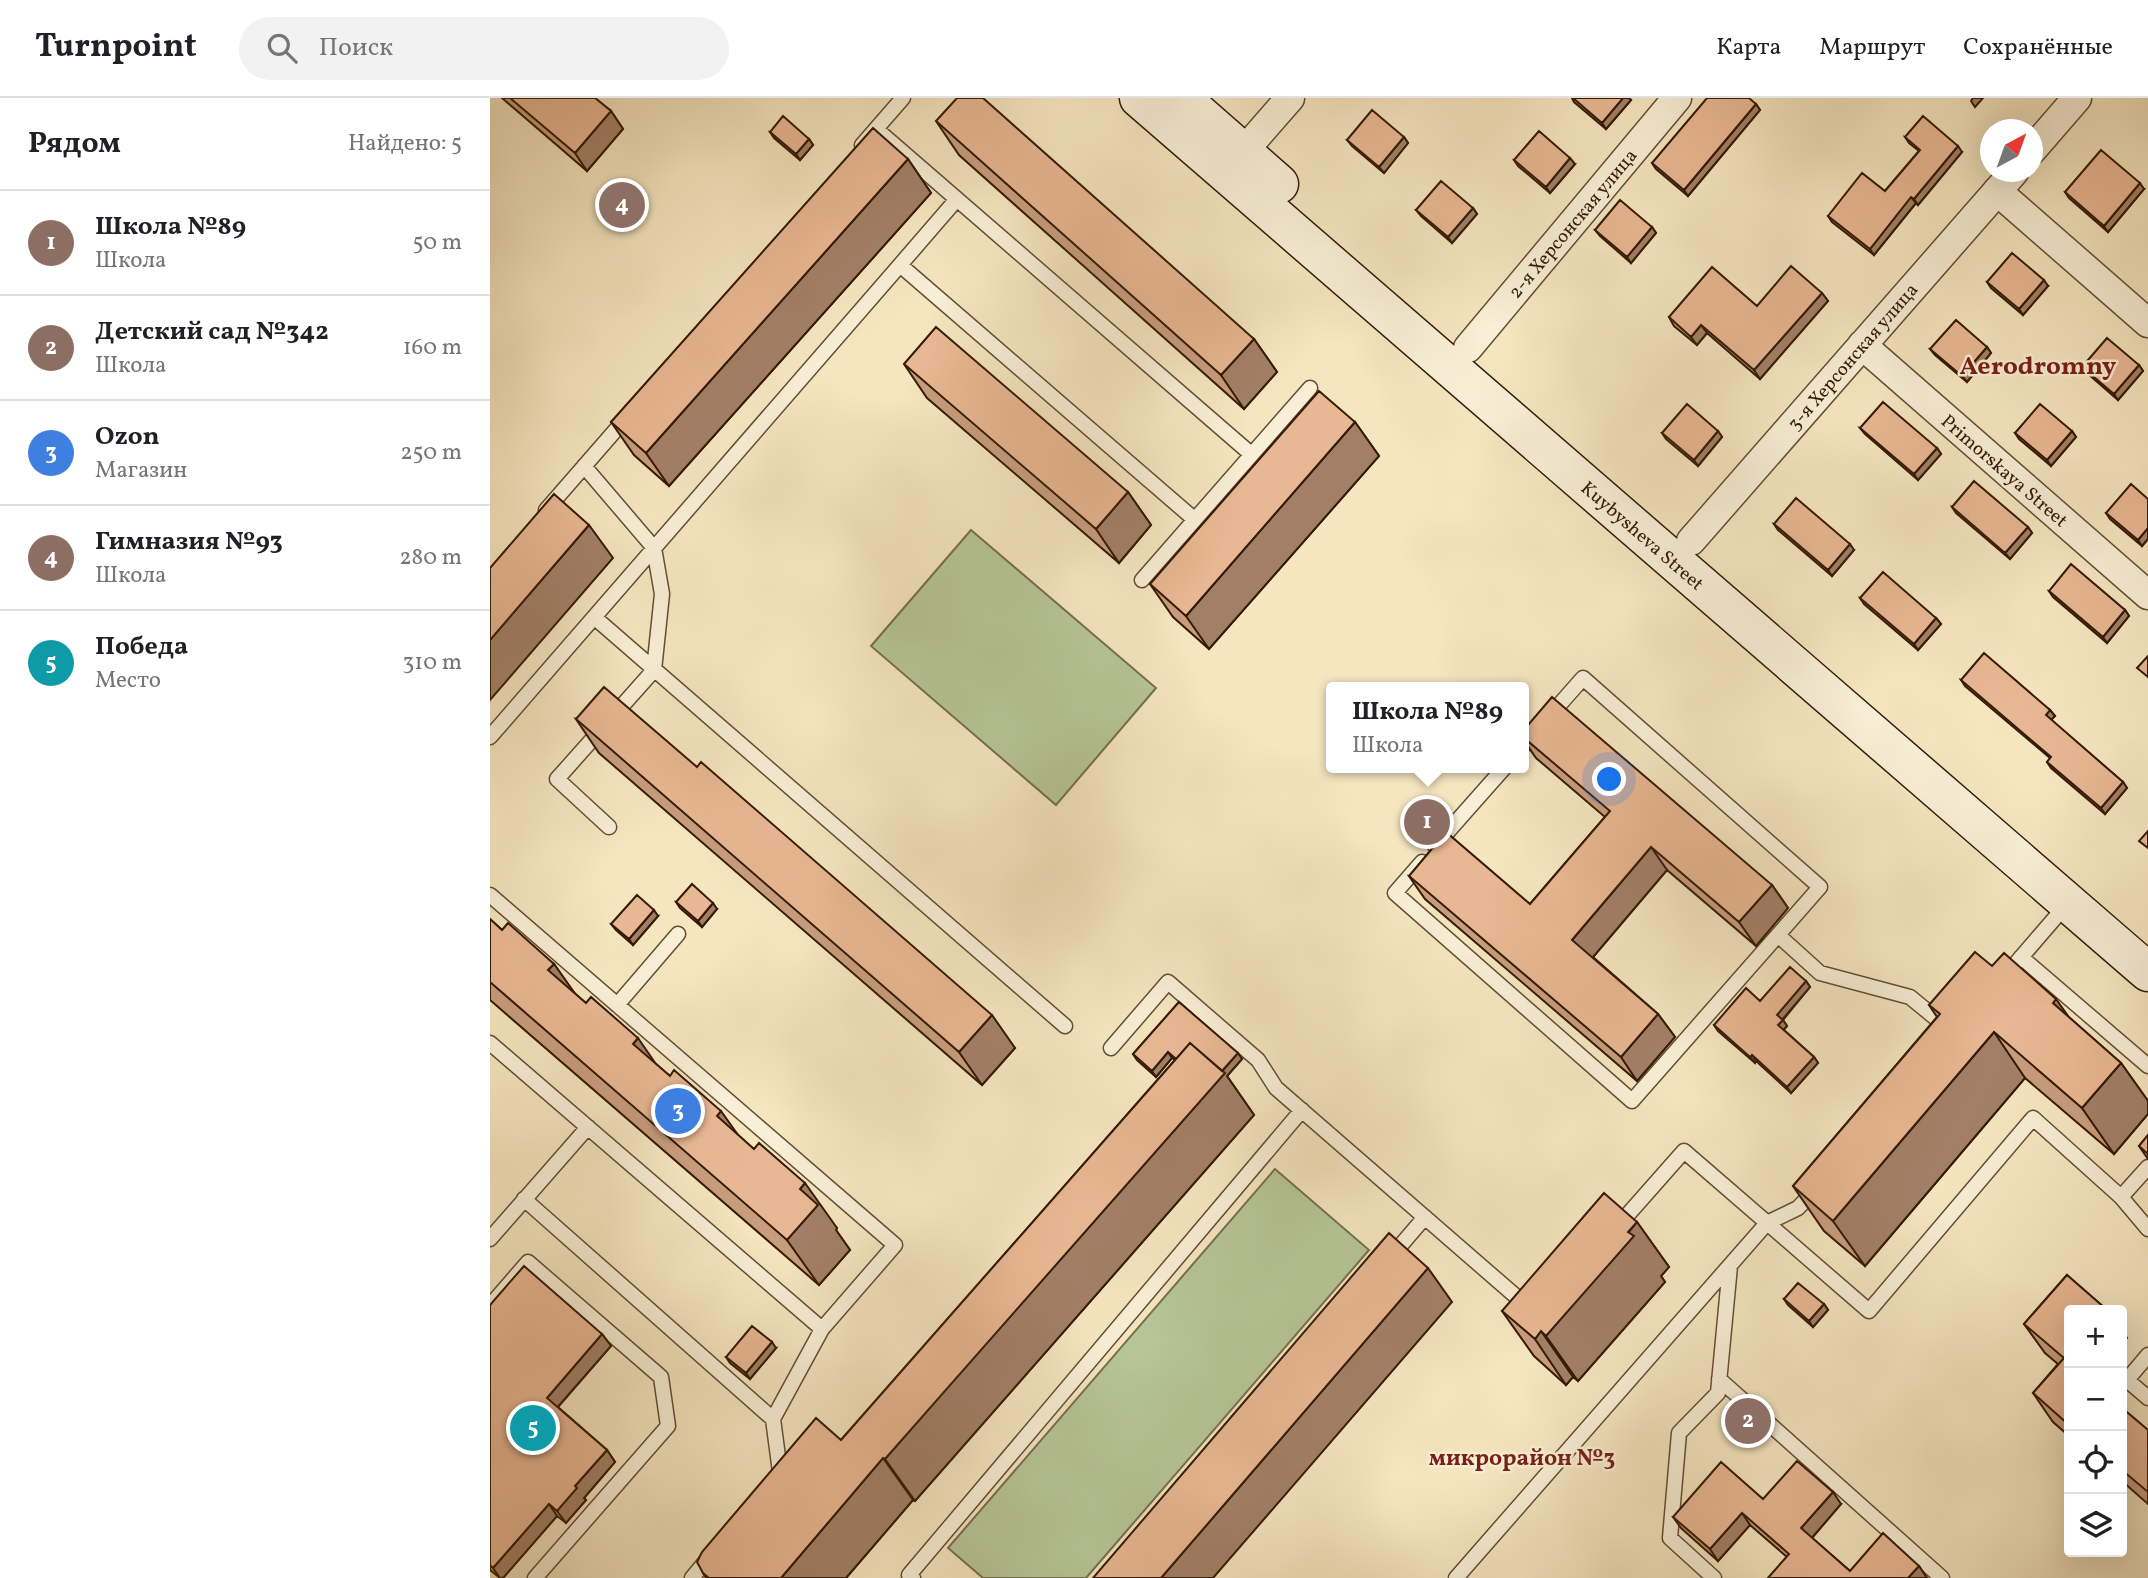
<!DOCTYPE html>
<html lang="ru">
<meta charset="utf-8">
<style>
body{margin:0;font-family:Vollkorn,serif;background:#f2f2f2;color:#202124}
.controls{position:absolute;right:21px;bottom:21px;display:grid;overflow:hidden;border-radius:7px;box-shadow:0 7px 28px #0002}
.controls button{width:63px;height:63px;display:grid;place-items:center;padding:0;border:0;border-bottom:2px solid #e0e0e0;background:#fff;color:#202124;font:35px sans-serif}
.compass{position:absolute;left:1490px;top:21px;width:63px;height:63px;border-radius:50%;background:#fff;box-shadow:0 7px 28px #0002;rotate:41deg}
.you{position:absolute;left:1120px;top:682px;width:24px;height:24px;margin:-18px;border:5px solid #fff;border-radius:50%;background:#1a73e8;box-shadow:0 0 0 10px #1a73e833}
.badge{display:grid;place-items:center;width:46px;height:46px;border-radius:50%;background:#d93025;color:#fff;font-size:23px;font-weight:700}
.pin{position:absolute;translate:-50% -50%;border:4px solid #fff;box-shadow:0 2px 7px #0006}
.popup{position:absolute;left:836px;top:584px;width:203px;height:91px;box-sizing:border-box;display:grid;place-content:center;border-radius:7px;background:#fff;filter:drop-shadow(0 2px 5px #0005);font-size:23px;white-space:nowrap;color:#757577}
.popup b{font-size:26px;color:#202124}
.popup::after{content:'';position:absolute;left:50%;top:100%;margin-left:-14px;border:14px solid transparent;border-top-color:#fff}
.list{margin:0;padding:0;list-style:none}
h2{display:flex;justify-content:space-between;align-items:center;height:91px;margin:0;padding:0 28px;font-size:30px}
h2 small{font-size:23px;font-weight:400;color:#757577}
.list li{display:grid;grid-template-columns:46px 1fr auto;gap:21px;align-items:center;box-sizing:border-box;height:105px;padding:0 28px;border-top:2px solid #e0e0e0}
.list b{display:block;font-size:26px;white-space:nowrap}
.list p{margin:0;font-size:23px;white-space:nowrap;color:#757577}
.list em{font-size:23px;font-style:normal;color:#757577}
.icon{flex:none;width:38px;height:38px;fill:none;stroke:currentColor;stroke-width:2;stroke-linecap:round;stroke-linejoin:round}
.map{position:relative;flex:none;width:1658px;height:1480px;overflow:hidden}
header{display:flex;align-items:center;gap:42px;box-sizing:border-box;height:98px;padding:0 35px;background:#fff;border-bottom:2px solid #e0e0e0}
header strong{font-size:33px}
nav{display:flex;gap:38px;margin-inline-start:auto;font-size:24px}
.search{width:490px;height:63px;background:#f2f2f2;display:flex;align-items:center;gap:18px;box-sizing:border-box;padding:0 24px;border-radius:38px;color:#757577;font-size:26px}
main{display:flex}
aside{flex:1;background:#fff}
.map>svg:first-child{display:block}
.green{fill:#b6c697;stroke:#76704e;stroke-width:2}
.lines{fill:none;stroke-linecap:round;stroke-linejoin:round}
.lane-casing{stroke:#654d34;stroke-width:17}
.street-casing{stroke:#654d34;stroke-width:31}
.secondary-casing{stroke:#351a06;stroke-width:41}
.lane{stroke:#f8efd6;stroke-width:14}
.street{stroke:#f8efd6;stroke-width:28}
.secondary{stroke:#f8efd6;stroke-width:38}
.wall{fill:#c89d7e;stroke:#351a06;stroke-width:2}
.shaded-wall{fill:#a28067;stroke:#351a06;stroke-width:2}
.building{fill:#e8b793;stroke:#351a06;stroke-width:2}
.labels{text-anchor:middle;stroke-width:5;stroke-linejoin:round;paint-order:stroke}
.street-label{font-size:19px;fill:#351a06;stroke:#f8efd6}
.quarter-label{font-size:23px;font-weight:bold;fill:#7a1f14;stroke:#f8efd6}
.district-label{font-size:26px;font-weight:bold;fill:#7a1f14;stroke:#f8efd6}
</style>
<header>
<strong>Turnpoint</strong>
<div class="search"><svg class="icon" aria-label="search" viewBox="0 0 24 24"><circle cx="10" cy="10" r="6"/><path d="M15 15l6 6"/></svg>Поиск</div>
<nav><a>Карта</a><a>Маршрут</a><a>Сохранённые</a></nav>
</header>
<main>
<aside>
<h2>Рядом<small>Найдено: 5</small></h2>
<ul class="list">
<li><span class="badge" style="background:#8d6e63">1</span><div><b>Школа №89</b><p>Школа</p></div><em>50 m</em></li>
<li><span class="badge" style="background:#8d6e63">2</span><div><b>Детский сад №342</b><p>Школа</p></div><em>160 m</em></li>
<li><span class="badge" style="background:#3f7fe0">3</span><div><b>Ozon</b><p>Магазин</p></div><em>250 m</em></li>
<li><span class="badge" style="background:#8d6e63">4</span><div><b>Гимназия №93</b><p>Школа</p></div><em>280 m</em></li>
<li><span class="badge" style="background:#0f9aa8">5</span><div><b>Победа</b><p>Место</p></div><em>310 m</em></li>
</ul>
</aside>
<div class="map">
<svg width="1658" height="1480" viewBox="0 0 1658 1480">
<rect width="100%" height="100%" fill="#f5e6c0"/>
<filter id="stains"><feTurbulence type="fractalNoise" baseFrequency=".00286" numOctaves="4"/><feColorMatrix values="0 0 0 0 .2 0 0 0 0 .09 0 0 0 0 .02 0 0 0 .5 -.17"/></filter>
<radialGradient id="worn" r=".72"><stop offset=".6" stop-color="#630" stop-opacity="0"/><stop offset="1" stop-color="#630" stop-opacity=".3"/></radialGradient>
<path class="green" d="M481,432L666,590L566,707L381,548Z
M785,1071L879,1152L596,1480H493L458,1450Z"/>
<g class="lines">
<defs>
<path id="lane" d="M386,31L761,356
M372,47L413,0
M410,167L467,101
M94,368L164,450L172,496L164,572L67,681L119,729
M56,412L137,319
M652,482L820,290
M104,519L575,928
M0,639L410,167L704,421
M945,748L1014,670
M932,764L905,795L1142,1003L1330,789L1093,580L1033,648
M0,797L405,1147L332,1231L0,945
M1288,837L1330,875L1420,899L1459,931
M1531,859L1658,968
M1515,878L1577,806
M127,907L188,836
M621,950L678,884L768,962L786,990L1037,1208
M1631,1099L1658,1069
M34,1101L283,1321L290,1374L286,1379
M1126,1130L1194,1053L1379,1213L1543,1020L1631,1099L1658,1131
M0,1141L98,1029
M899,1161L935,1119
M0,1208L38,1164L171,1279L178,1328L45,1480
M1658,1257L1637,1282L1658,1300
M1229,1281L1452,1480
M283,1321L332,1231
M202,1480L221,1457
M423,1480L419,1477L812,1012
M966,1480L1277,1125L1308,1110L1325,1092
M1224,1480L1180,1440L1189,1335L1228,1295L1240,1168"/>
<path id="street" d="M1542,52L1587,0
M753,54L800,0
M1507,93L1658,225
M1372,247L1658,497
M978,250L1187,0
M1201,443L1524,74"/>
<path id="secondary" d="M649,0L1658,874
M691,0L789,86"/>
</defs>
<use href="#lane" class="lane-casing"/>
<use href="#street" class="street-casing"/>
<use href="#secondary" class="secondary-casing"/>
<use href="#lane" class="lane"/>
<use href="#street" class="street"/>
<use href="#secondary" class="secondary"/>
</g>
<path class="wall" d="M12,0H105L121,13L133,31L97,73Z
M1082,0H1139L1141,2L1116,31L1084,4Z
M1266,6L1270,12L1198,98L1166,71L1162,65Z
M446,23L764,241L787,274L754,311L469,57Z
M280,34L319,41L323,47L310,62L284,40Z
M914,39L918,45L894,75L862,48L857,42Z
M1415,39L1472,54L1428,107L1426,105L1384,157L1342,124L1338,118L1395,93L1429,53L1419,45Z
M418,61L441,95L179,388L144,357L121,324Z
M1024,62L1085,66L1060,95L1028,68Z
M1654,91L1618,134L1579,100L1575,94Z
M983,110L987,116L962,145L931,118L926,112Z
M1162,129L1166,135L1141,165L1110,138L1105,132Z
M1497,184L1558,188L1533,217L1501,190Z
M1332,195L1338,203L1270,281L1217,235L1207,247L1184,228L1179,219L1267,208Z
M1497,249L1501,255L1477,284L1445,257L1440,251Z
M414,266L638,394L661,427L629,465L437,300Z
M1649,267L1653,273L1628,302L1597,275L1592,269Z
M865,324L889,358L719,551L683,519L660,486Z
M1370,330L1447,350L1451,356L1428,382L1375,336Z
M1228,333L1232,339L1208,368L1176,341L1172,335Z
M1582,333L1586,339L1561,368L1529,341L1525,335Z
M1658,401V441L1652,448L1620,421L1616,415Z
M1462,409L1538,429L1542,435L1520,461L1466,415Z
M1284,426L1364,452L1342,478L1288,432Z
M1559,493L1635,512L1639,518L1617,545L1563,499Z
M1370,500L1446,520L1451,526L1428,552L1374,506Z
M1471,582L1560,612L1565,618L1561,622L1633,684L1637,690L1615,716L1561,670L1557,664L1560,660L1475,588Z
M86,621L207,669L525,950L492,987L109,655Z
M1033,633L1282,787L1298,810L1266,848L1177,772L1103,859L1168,916L1185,939L1147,983L935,801L919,778L1040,806L1115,719L1046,660L1033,641Z
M186,804L227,811L212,829L190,810Z
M168,818L143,847L126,832L121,826Z
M0,821L12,832L64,866L84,895L248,1037L347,1130L346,1132L360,1152L329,1187L0,902Z
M1502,868L1581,921L1631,965L1658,1003V1016L1624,1056L1535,980L1375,1168L1334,1133L1303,1088L1447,919L1439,907Z
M1316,883L1320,889L1293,922L1297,928L1294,932L1324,959L1328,965L1301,995L1266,963L1265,965L1228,933L1224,927L1270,903Z
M689,904L752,961L737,978L764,1017L425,1403L423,1402L356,1480H216L213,1475L351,1342L685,962L682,960L666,979L647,962L643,956Z
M1658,1037V1061L1649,1048Z
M1147,1124L1179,1169L1171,1178L1175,1184L1088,1283L1083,1279L1076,1287L1044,1258L1012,1213Z
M1577,1177L1617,1212H1579V1338L1563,1324L1543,1295L1568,1266L1555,1255L1534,1226Z
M1294,1201L1334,1206L1338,1212L1323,1229L1298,1207Z
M0,1207L112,1236L121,1248L68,1309L117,1352L125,1364L94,1400L96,1402L76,1425L67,1418L13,1480H10L0,1472Z
M286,1250L260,1281L240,1265L236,1259Z
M1632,1310L1658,1332V1406L1632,1383Z
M1273,1401L1351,1406L1322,1440L1360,1473L1429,1468L1437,1480H1278L1297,1459L1260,1427L1228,1463L1191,1430L1183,1419Z"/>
<path class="shaded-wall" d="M1133,0H1139L1141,2L1116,31L1112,25Z
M1483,0H1493L1485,9L1481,3Z
M1266,6L1270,12L1198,98L1194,92Z
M121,13L133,31L97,73L85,55Z
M914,39L918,45L894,75L889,69Z
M319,41L323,47L310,62L306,56Z
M1468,48L1472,54L1428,107L1424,101Z
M1080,60L1085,66L1060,95L1056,89Z
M418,61L441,95L179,388L156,355Z
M1650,85L1654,91L1618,134L1614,128Z
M1421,99L1426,105L1384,157L1380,151Z
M983,110L987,116L962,145L958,139Z
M1162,129L1166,135L1141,165L1137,159Z
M1554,182L1558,188L1533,217L1529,211Z
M1332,195L1338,203L1270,281L1264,272Z
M1211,227L1217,235L1207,247L1201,239Z
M764,241L787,274L754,311L731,277Z
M1497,249L1501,255L1477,284L1472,278Z
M1649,267L1653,273L1628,302L1624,296Z
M865,324L889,358L719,551L696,518Z
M1228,333L1232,339L1208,368L1204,362Z
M1582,333L1586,339L1561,368L1557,362Z
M1447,350L1451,356L1428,382L1424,376Z
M638,394L661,427L629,465L606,431Z
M99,427L123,460L0,602V542Z
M1538,429L1542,435L1520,461L1515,455Z
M1658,430V441L1652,448L1648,442Z
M1360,446L1364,452L1342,478L1338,472Z
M1635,512L1639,518L1617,545L1613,539Z
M1446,520L1451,526L1428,552L1424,546Z
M1560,612L1565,618L1560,623L1556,617Z
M1633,684L1637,690L1615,716L1611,710Z
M1161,749L1177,772L1098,865L1082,842Z
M1282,787L1298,810L1266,848L1249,824Z
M223,805L227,811L212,829L208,823Z
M164,812L168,818L143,847L139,841Z
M64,866L96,911L58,872Z
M1316,883L1320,889L1291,923L1287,917Z
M1566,901L1598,946L1563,905Z
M1168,916L1185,939L1147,983L1131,959Z
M502,917L525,950L492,987L469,954Z
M1293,922L1297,928L1292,933L1288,927Z
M1504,934L1535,980L1375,1168L1343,1123Z
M148,940L179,985L143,946Z
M678,954L682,960L666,979L662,973Z
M748,955L752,961L737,978L764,1017L425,1403L395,1361Z
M1262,957L1266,963L1265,965L1260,959Z
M1324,959L1328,965L1301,995L1297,989Z
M1631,965L1658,1003V1016L1624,1056L1592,1010Z
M231,1013L263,1058L227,1018Z
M315,1085L347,1130L346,1132L360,1152L329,1187L297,1142L310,1091Z
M1147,1124L1179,1169L1171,1178L1175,1184L1088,1283L1056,1238Z
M938,1170L962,1204L723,1480H671Z
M1334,1206L1338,1212L1323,1229L1319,1223Z
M1051,1233L1083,1279L1076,1287L1045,1241Z
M1632,1233L1637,1240L1632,1245Z
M112,1236L121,1248L65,1312L57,1300Z
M282,1244L286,1250L260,1281L256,1275Z
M1579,1254V1268L1574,1260Z
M117,1352L125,1364L94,1400L96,1402L76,1425L67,1413L85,1388Z
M393,1360L423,1402L356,1480H291Z
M1343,1394L1351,1406L1320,1442L1311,1430Z
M59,1406L67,1418L13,1480H10L3,1470Z
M1252,1415L1260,1427L1228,1463L1220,1451Z
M1429,1468L1437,1480H1418Z"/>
<path class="building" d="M20,0H105L121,13L85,55Z
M467,0H493L764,241L731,277L446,23Z
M1083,0H1133L1112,25Z
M1217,0H1259L1266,6L1194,92L1162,65Z
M882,12L914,39L889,69L857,42Z
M293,18L319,41L306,56L280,34Z
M1433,18L1468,48L1424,101L1421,99L1380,151L1338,118L1372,75L1395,93L1430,52L1415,39Z
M383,30L418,61L156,355L121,324Z
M1049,33L1080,60L1056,89L1024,62Z
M1611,52L1650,85L1614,128L1575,94Z
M951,83L983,110L958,139L926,112Z
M1130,102L1162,129L1137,159L1105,132Z
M1522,155L1554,182L1529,211L1497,184Z
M1301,168L1332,195L1264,272L1211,227L1201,239L1179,219L1222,169L1267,208Z
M1466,222L1497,249L1472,278L1440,251Z
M446,229L638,394L606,431L414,266Z
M1617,240L1649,267L1624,296L1592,269Z
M829,293L865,324L696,518L660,486Z
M1393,304L1447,350L1424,376L1370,330Z
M1197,306L1228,333L1204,362L1172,335Z
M1550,306L1582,333L1557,362L1525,335Z
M1484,383L1538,429L1515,455L1462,409Z
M1641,386L1658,401V430L1648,442L1616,415Z
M64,396L99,427L0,542V470Z
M1306,400L1360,446L1338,472L1284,426Z
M1581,466L1635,512L1613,539L1559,493Z
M1393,474L1446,520L1424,546L1370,500Z
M1494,555L1560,612L1556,617L1633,684L1611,710L1557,664L1561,659L1471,582Z
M1658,558V579L1647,570Z
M114,589L207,669L211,664L502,917L469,954L86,621Z
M1062,599L1282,787L1249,824L1161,749L1082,842L1168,916L1131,959L919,778L956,734L1040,806L1120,713L1033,639V633Z
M1658,733V750L1649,743Z
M202,786L223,805L208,823L186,804Z
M147,797L164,812L139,841L121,826Z
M0,821L12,832L18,825L64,866L58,872L96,905L101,899L148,940L143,946L180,978L184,972L231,1013L227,1018L264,1051L269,1045L315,1085L310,1091L328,1107L297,1142L0,884Z
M1485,854L1502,868L1514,855L1566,901L1563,905L1631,965L1592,1010L1504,934L1343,1123L1303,1088L1450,916L1439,907Z
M1300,869L1316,883L1287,917L1293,922L1288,927L1324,959L1297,989L1262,957L1260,959L1224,927L1256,890L1270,903Z
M689,904L748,955L732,973L700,945L686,961L678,954L662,973L643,956Z
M700,945L735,975L395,1361L393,1360L291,1480H219L213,1475L207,1464L212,1454L326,1320L351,1342Z
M1658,1037V1056L1649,1048Z
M1114,1095L1147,1124L1138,1134L1144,1138L1056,1238L1051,1233L1045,1241L1012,1213Z
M899,1135L938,1170L671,1480H603Z
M34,1168L112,1236L57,1300L117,1352L85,1388L87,1390L67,1413L59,1406L3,1470L0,1467V1207Z
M1577,1177L1616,1211L1615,1212H1579V1254L1574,1260L1579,1265V1327L1543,1295L1574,1260L1534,1226Z
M1308,1185L1334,1206L1319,1223L1294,1201Z
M262,1228L282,1244L256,1275L236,1259Z
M1632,1310L1658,1332V1394L1632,1372Z
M1307,1363L1343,1394L1311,1430L1360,1473L1393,1435L1429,1468L1418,1480H1278L1299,1456L1252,1415L1220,1451L1183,1419L1231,1364L1273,1401Z"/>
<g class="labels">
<g class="street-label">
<text transform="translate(1082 125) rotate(-50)" y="7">2-я Херсонская улица</text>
<text transform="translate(1362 258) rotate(-49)" y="7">3-я Херсонская улица</text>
<text transform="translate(1515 372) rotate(41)" y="7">Primorskaya Street</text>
<text transform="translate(1153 437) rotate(41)" y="7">Kuybysheva Street</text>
</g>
<g class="quarter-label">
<text x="1032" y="1367">микрорайон №3</text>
</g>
<g class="district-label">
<text x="1548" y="276">Aerodromny</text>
</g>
</g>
<rect width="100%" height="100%" filter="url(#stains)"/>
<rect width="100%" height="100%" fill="url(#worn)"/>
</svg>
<div class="controls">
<button>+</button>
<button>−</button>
<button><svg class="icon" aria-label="locate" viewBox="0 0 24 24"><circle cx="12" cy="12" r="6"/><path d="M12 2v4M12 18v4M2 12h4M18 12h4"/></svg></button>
<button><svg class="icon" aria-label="layers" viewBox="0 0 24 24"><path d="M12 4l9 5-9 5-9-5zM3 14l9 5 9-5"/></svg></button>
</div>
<svg class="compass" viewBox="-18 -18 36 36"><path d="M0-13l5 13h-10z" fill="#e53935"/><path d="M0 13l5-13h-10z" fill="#757577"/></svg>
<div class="you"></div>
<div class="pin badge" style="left:937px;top:724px;background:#8d6e63">1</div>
<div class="popup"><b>Школа №89</b>Школа</div>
<div class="pin badge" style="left:1258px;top:1323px;background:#8d6e63">2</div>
<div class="pin badge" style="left:188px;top:1013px;background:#3f7fe0">3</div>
<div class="pin badge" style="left:132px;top:107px;background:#8d6e63">4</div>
<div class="pin badge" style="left:43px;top:1330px;background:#0f9aa8">5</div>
</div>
</main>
